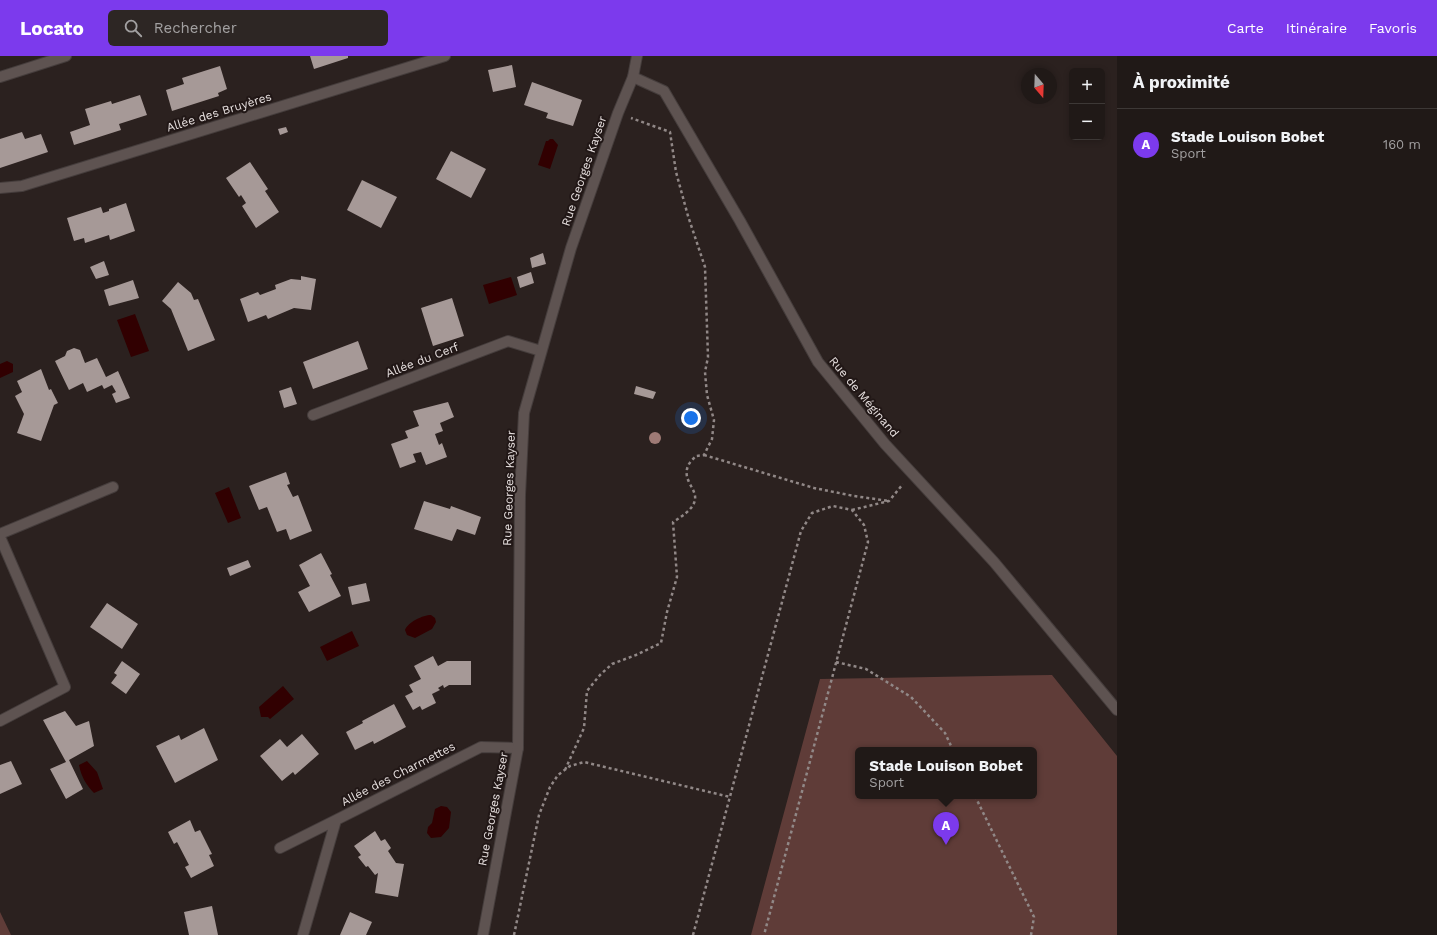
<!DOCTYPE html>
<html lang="fr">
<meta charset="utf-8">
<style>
body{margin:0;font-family:"Work Sans",sans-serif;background:#2d2624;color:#f1f3f6}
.controls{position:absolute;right:12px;top:12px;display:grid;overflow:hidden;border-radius:6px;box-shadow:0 2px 6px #0003}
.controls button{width:36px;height:36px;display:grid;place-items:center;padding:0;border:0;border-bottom:1px solid #3d3836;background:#201917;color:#f1f3f6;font:20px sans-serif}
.compass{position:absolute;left:1021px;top:12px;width:36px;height:36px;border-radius:50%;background:#201917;box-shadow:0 2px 6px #0003;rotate:161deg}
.you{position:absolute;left:691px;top:362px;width:14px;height:14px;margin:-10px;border:3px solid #fff;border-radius:50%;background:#1a73e8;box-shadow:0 0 0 6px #1a73e833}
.badge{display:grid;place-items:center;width:26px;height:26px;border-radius:50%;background:#7c3aed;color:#fff;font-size:13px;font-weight:700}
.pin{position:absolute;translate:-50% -33px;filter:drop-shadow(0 1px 2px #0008)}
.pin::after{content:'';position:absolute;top:21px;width:14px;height:12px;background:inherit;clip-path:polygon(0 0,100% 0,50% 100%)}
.popup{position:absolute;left:855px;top:691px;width:182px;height:52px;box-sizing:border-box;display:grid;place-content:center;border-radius:6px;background:#201917;filter:drop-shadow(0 1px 3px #0005);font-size:13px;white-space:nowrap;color:#a2a0a1}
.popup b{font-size:15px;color:#f1f3f6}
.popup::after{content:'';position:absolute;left:50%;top:100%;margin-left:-8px;border:8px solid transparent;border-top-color:#201917}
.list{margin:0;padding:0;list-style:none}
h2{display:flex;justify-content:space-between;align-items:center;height:52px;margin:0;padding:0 16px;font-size:17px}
h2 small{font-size:13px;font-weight:400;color:#a2a0a1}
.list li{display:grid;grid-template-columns:26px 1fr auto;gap:12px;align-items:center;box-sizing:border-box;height:72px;padding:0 16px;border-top:1px solid #3d3836}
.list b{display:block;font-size:15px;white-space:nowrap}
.list p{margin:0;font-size:13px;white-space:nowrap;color:#a2a0a1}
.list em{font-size:13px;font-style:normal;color:#a2a0a1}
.icon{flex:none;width:22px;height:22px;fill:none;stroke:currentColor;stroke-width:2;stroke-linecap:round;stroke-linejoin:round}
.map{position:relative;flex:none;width:1117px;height:879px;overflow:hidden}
header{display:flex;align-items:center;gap:24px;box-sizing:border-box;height:56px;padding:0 20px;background:#7c3aed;color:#fff}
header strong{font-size:19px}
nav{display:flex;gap:22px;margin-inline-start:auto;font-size:14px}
.search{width:280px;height:36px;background:#2d2624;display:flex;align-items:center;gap:10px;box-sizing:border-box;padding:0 14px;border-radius:6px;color:#a2a0a1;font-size:15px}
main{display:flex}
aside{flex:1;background:#201917}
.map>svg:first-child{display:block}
.green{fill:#5f3c38;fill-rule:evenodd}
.water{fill:#310001}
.building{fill:#a69997}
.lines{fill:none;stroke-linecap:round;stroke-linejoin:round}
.lane-casing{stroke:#453d3c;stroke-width:12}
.street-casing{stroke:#453d3c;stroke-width:12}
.secondary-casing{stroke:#453d3c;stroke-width:12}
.path{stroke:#918887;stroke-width:2.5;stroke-dasharray:3 3;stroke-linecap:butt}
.lane{stroke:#5e5351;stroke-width:10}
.street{stroke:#5e5351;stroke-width:10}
.secondary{stroke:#5e5351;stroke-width:10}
.tree{fill:#9e7a75}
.labels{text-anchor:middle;stroke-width:4;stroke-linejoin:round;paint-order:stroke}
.street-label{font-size:12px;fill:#e5dedd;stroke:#211716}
</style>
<header>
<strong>Locato</strong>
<div class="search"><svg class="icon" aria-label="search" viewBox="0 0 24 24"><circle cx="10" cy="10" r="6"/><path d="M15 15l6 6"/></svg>Rechercher</div>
<nav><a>Carte</a><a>Itinéraire</a><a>Favoris</a></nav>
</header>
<main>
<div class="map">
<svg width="1117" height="879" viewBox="0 0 1117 879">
<rect width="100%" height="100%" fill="#2b211f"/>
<path class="green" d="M1052,619L1117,700V879H751L820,623ZM858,694H1034V740H858Z
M0,856L11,879H0Z"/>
<path class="water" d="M550,83H553L558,89L550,113L538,109L546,85H548Z
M511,221L517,239L489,248L483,229Z
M135,258L149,295L131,301L117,264Z
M7,305L13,308V316L0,322V308Z
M229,431L241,462L228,467L215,437Z
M431,559L435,562L436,566L432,573L415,582L407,579L405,574C408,566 423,559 431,559Z
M352,575L359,590L327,605L320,591Z
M283,630L294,643L270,663L268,661H261L259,651Z
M87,705L97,716L103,733L94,737C86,729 81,720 79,709Z
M441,750L447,751L451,756L449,772L441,781L431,782L427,777L428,771L432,767L435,753Z"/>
<path class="building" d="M310,0H348V2L314,13Z
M512,9L516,31L493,36L488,14Z
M220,10L227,33L218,37L219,40L172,55L166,34L184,28L182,22Z
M532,26L582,44L573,70L546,62L548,57L524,49Z
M140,39L147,59L119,68L121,74L74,89L70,76L90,69L85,53L111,45L112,48Z
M286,71L288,76L280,79L278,73Z
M22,76L25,83L41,78L48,96L0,112V83Z
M451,95L486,113L471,142L436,123Z
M250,106L268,133L265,135L279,156L256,172L242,150L246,147L241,139L239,141L226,122Z
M362,124L397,141L381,172L347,154Z
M126,147L135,175L110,184L109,179L85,187L84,182L74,185L67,162L101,151L103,157L109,155V153Z
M543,197L546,208L532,212L530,202Z
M104,205L109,219L96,223L90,211Z
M531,216L534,227L520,232L517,221Z
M301,220L316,223L311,254L294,252L268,263L266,259L248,266L240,243L258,236L260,239L276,233L275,229L291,223L301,224Z
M133,224L139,242L109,250L104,234Z
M178,226L191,237L194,244L198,243L215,284L188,295L171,253L162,245Z
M452,242L464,280L433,290L421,252Z
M358,285L368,313L313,333L303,306Z
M74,292L80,294L85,307L97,302L106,321L118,315L130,342L116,347L112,338L116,336L112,329L104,333L102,329L87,336L83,327L69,334L55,305L65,300L67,295Z
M41,313L49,334L51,333L58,347L54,349L41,385L17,377L24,358L15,340L22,336L17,325Z
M636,330L656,336L653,343L634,338Z
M291,331L297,348L284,352L279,335Z
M448,346L454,361L440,367L443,375L435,378L439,389L442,387L447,401L426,409L421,396L413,398L416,406L400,412L391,388L408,382L405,375L419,370L413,355Z
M286,416L290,428L287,429L293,441L298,439L312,475L290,484L286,473L277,476L267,451L259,454L249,430Z
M424,445L450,453L451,450L481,461L475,479L457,473L452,485L414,473Z
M321,497L332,518L330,519L341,540L309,556L298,536L310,530L299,509Z
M248,504L251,511L230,520L227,512Z
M366,527L370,545L352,549L348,531Z
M107,547L138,568L122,593L90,571Z
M433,600L438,610L447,605H471V629H449L444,632L443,629L438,632L440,634L432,638L436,647L422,654L420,650L413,654L405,640L413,636L409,629L421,623L414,610Z
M122,605L140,618L126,638L111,627L117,619L114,617Z
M394,648L406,671L374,688L373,685L355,694L346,676L363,667L362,665Z
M65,655L76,670L89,665L94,690L69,704L83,733L66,743L50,713L66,706L43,664Z
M204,672L218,704L175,727L156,690L179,679L181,684Z
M302,678L319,698L295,719L293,716L282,725L260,700L280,683L287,691Z
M11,705L22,728L0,738V709Z
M190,764L195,776L200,774L212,798L209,799L214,810L191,822L185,811L189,809L177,786L174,788L168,776Z
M375,775L381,785L385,783L391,792L388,795L396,807L404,808L398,841L375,837L378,817L375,819L368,810L366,811L358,801L361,799L354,790Z
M212,850L218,879H189L184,856Z
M350,856L372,866L366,879H340Z"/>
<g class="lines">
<defs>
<path id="lane" d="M0,21L66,0
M0,132L22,130L445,0
M313,359L508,285L541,295
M0,478L113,431
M0,481L65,631L0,665"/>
<path id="street" d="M633,21L664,35L740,165L818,306L885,388L994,506L1117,654
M280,792L336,764
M303,879L336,764L481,691L518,692"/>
<path id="secondary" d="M483,879L518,692L520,439L524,357L571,192L618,57L633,21L637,0"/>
</defs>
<use href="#lane" class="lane-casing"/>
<use href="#street" class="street-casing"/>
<use href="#secondary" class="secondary-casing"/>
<path class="path" d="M704,399L814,432L854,440L889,445
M852,454L889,445L903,428
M836,606L866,613L911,641L945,677L953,694
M565,714L584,672L587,635L600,619L612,608L636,599L661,587L667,556L677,521L673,466C718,439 679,432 688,410C689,407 693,403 696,400L704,399L712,383L714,364L707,339L705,316L708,301L705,211L688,160L676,116L670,76L631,62
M975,740L1034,861L1031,879
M514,879L539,759L550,731L558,719L570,710L584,706L730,741
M693,879L801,475L812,457L833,450L852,454L864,469L868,486L764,879"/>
<use href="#lane" class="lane"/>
<use href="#street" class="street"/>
<use href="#secondary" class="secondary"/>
</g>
<circle class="tree" cx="655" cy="382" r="6"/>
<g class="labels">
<g class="street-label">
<text transform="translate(219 56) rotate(-17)" y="4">Allée des Bruyères</text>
<text transform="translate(584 115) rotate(-71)" y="4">Rue Georges Kayser</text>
<text transform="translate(422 304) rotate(-21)" y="4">Allée du Cerf</text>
<text transform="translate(864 341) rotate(50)" y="4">Rue de Méginand</text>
<text transform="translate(509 432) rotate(-88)" y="4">Rue Georges Kayser</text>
<text transform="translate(398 718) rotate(-27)" y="4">Allée des Charmettes</text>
<text transform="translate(493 753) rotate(-79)" y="4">Rue Georges Kayser</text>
</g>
</g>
</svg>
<div class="controls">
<button>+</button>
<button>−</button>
</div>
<svg class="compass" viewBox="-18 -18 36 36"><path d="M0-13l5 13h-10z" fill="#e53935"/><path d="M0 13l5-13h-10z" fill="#a2a0a1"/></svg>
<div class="you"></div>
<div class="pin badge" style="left:946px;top:789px">A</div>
<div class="popup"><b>Stade Louison Bobet</b>Sport</div>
</div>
<aside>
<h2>À proximité<small></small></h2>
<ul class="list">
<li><span class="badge">A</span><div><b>Stade Louison Bobet</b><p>Sport</p></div><em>160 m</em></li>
</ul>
</aside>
</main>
